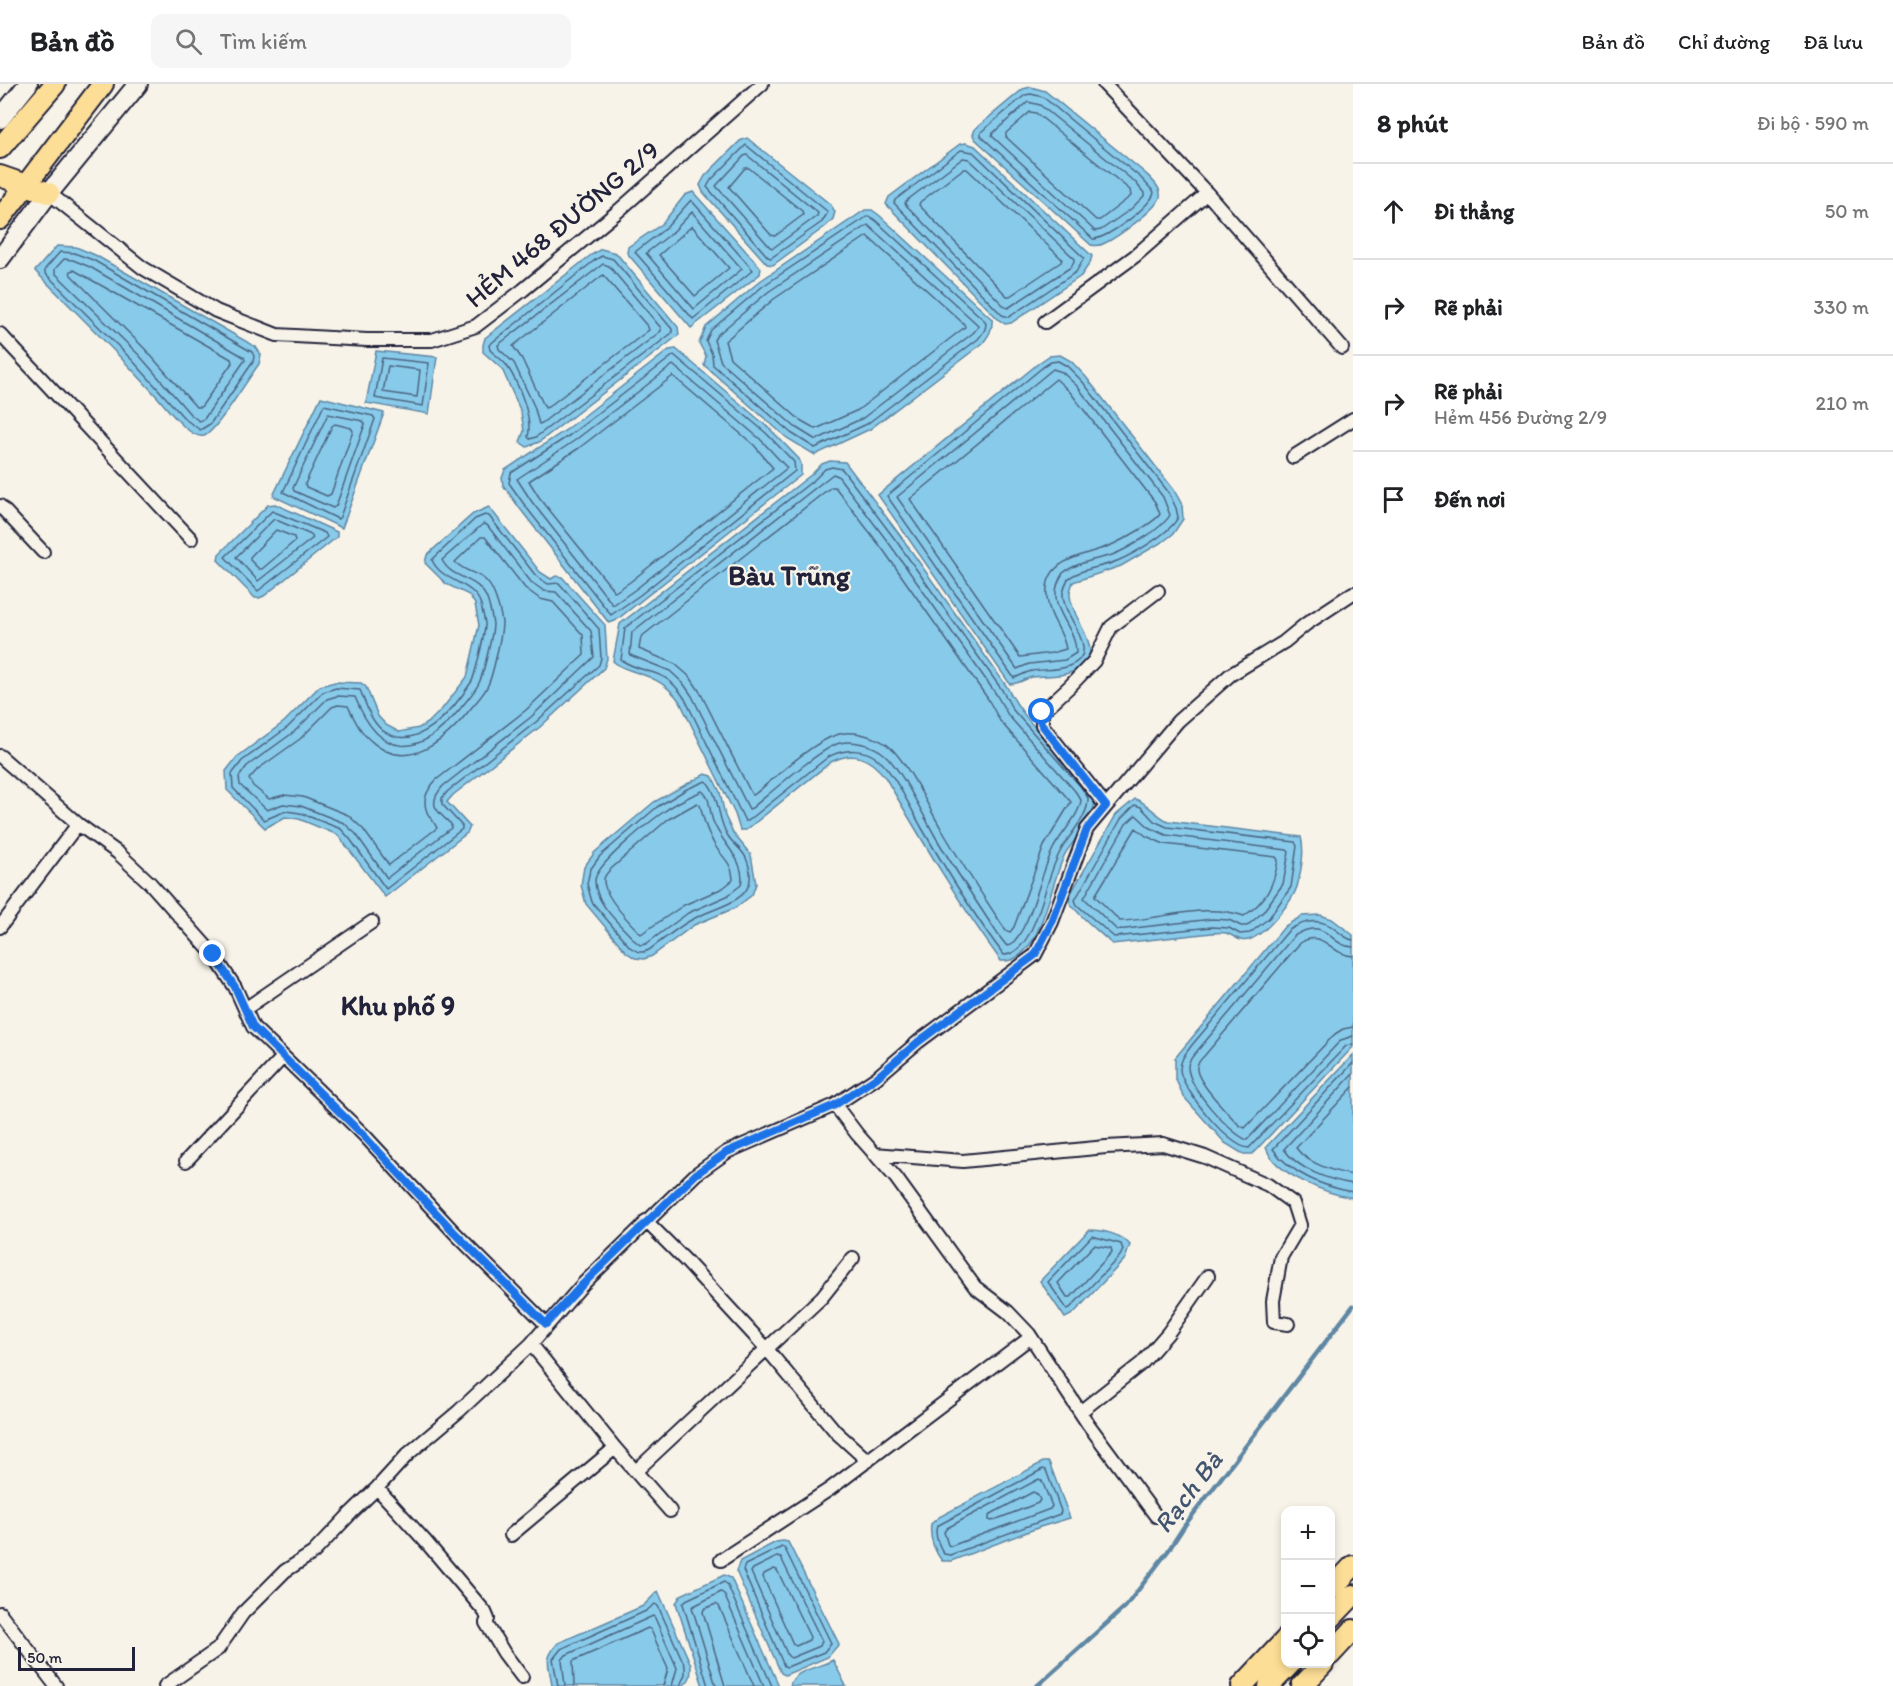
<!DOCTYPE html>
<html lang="vi">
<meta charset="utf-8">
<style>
body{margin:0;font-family:Itim,sans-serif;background:#f6f6f6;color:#202124}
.controls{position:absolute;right:18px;bottom:18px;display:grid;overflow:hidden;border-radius:12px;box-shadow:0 3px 9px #0003}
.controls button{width:54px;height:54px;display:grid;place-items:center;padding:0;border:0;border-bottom:2px solid #e0e0e0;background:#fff;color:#202124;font:30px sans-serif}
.scale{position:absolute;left:18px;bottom:15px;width:117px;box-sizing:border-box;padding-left:6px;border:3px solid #22223b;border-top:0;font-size:16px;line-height:21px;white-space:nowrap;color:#22223b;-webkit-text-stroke:4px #f7f3e8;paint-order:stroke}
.stop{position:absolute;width:18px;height:18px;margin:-14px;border:4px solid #1a73e8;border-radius:50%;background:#fff}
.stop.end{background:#1a73e8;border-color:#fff;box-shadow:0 2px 6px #0008}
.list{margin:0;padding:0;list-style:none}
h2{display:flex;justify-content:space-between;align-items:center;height:78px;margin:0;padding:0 24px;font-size:26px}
h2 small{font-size:20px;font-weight:400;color:#757577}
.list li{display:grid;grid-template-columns:39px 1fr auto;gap:18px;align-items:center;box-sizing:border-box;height:96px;padding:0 24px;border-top:2px solid #e0e0e0}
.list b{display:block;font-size:22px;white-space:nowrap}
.list p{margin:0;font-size:20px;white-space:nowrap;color:#757577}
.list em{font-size:20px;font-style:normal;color:#757577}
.icon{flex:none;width:33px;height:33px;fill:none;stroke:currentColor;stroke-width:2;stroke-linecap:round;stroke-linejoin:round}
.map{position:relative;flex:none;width:1353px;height:1602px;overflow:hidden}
header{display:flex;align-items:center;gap:36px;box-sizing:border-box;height:84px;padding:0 30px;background:#fff;border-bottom:2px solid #e0e0e0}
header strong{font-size:28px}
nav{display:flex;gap:33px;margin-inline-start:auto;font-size:21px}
.search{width:420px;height:54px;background:#f6f6f6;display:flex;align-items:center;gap:15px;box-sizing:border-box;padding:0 21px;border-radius:12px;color:#757577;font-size:22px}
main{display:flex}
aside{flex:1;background:#fff}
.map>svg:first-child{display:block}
.water{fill:#88caea;stroke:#5f87a4;stroke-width:1.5}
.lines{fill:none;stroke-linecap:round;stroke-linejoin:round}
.shore{stroke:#4b6581;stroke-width:1.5}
.stream{stroke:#5f87a4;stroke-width:4.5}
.minor-casing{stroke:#22223b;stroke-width:16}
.secondary-casing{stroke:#22223b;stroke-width:22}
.primary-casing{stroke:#22223b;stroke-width:24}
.minor{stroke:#f7f3e8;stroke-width:12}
.secondary{stroke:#f7f3e8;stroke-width:18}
.primary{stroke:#fdde96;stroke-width:20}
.route{stroke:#1a73e8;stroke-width:8}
.labels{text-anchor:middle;stroke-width:4.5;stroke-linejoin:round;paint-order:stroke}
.street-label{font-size:26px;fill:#22223b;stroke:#f7f3e8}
.neighbourhood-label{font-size:27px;font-weight:bold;fill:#22223b;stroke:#f7f3e8}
.water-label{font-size:27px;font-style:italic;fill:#415470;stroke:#f7f3e8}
</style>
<header>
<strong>Bản đồ</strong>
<div class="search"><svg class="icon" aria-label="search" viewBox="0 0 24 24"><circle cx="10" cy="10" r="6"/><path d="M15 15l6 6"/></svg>Tìm kiếm</div>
<nav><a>Bản đồ</a><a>Chỉ đường</a><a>Đã lưu</a></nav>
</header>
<main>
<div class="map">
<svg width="1353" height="1602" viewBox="0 0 1353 1602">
<rect width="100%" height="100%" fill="#f7f3e8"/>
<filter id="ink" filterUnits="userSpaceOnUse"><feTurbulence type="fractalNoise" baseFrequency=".0167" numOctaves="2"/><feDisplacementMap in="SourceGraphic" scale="12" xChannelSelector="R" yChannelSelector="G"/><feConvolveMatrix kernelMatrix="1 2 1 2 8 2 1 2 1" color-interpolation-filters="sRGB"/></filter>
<g filter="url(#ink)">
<path class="water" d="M1031,3L1045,7L1145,89C1151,95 1162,104 1160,113C1157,125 1116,154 1105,159C1100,162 1096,162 1091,161L975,55L973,51L975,45L1023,5Z
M747,54L831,121L835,128L833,135L826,142L773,181L767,180L703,108L700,101L705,92L740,57Z
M966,59L975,62L1092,172L1090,179L1081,192L1011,239L1005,240L999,236L886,120L889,113L960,60Z
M693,108L761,184L760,190L691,244L627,169L628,163L662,140L685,111Z
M865,126H872L879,131L992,235C993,245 989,251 983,259L870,345L815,371L787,354L704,281L706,272L699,259L706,243L760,197Z
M57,162L76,163L95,171L256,263L261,271L259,280C249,293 216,348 204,352C191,356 167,324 159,315C120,271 77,229 35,187Z
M601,165L616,169L678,243L679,251L539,358L527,363L520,358L524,347L521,328L502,285L483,268V261L485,254L591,171Z
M676,265L770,345L799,375L801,380V391L615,537L609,539L521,426L503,401L502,394L505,386L566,346L669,266Z
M376,267L437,273L429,330L366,319Z
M1060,271L1071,277L1086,293L1174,406L1182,421L1183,435L1173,450L1164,457L1121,482L1073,498C1072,502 1069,507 1070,511C1071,538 1115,574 1069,589C1057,593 1044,591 1032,593C1024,595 1019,600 1010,600L878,411L1040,278L1049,272Z
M321,313L384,329L342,444L273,412Z
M830,377L845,378L902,454L1007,603C1025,639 1057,665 1081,696C1085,701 1093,708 1094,715C1098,730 1073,757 1065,770C1053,795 1047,833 1033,856C1025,868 1016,878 1001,877C958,818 922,756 885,693C870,674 854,666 831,678L746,746H740L735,730L680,618C668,601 655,594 635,588C627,585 620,584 613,577L620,540L812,390L822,380Z
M275,420L337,448V453L264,512L259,514H255L218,476L219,470L268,421Z
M489,423L540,488L551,495L556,492L562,493L605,541L607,575L604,584L540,643L453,711L447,718L470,743L467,749L385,813L338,751L299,735L285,733L265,744L227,706L226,687L237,673L284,638L320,602L335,598L361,599L366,603L378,632L386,641L399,648L419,644L430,637L442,625L467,593L479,541L475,520L469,511L446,500L425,479L427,471L473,430Z
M705,690L712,692L720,708L725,732L733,749L751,771L756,800L752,811L735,824L694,841L652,872L644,875L635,874L626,868L586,820L581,801L584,783L595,768L654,718Z
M1135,715C1148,719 1155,731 1168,737L1301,753C1305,767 1301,789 1297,803C1292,818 1266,849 1251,855C1240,860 1236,852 1226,849C1221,848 1216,849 1212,849L1112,860C1102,850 1074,828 1069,817L1071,809L1116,731Z
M1320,831L1332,835L1353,851V963L1257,1065L1252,1070H1243L1225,1059L1184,1013L1175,994V974L1285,842L1302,832Z
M1353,971V1114C1328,1110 1273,1090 1266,1063Z
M1089,1146C1103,1146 1121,1150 1130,1161L1125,1175L1073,1230L1065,1234L1040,1197Z
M1043,1378H1049L1070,1434L1040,1443L951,1477H942C934,1466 929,1454 931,1440L939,1433Z
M783,1457L788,1458L839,1560L828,1573L785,1591L781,1589L736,1487L740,1477L776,1458Z
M724,1491L731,1494L779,1602H703L676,1519L681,1511Z
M658,1507L691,1581C691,1591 691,1597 682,1602H552C550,1581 542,1577 558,1559L643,1522Z
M833,1576L846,1602H790C793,1585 820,1584 833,1576Z"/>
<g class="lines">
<path class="shore" d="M1031,10L1043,13L1141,94L1154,108C1154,120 1106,156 1093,155L981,52V48L1025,11Z
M1028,18L1040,21L1136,99L1144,109V112L1131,125L1101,146L1095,147L992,52L993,49Z
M1030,28L1036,29L1130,106L1131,112L1100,136H1096L1006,53V49Z
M746,61L828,128L822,138L771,174L768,173L707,103L711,96Z
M961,66L973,68L1084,174L1076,188L1009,233L1002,231L894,119L895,116Z
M747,71L818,129L817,132L773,164L770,163L716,102L744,72Z
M963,74L969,75L1075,175L1071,183L1008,224L1005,223L905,120L906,117Z
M745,84H749L802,127L803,131L775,152L771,151L729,103Z
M963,85H967L1062,175L1061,178L1010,212H1007L919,121L920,118Z
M691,116L753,186L693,235L635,168L666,144Z
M692,128L742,185L694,225L646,169L672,149Z
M868,132L875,136L985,237C988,244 982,250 978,255L867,340L815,364L791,349L713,281L712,270L706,257L711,246L763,202Z
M868,141L977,240L978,243L973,249L863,334L816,356L795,343L721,278L714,256L717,251L768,208Z
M692,142L729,184L695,212L659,171Z
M867,152L964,240L965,243L858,326L816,345L800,336L730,274L725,257L774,215Z
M60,168L74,169L93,176L252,268L254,272L253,278L210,340L200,346L185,335L133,277L45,189V185Z
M602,172L613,175L672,245V249L536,353L530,355L528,353C533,334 518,298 507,282C503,276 495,271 490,266L489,261L595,176Z
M64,175L73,176L90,183L244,273L245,276L204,335L199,337L190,330L139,271L55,189V185Z
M603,180L609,182L661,244V247L542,339L539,340L534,322L514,279L499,265L498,261Z
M74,186L231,275L232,279L201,323H196L145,265L71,191L70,187Z
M603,191L648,243L649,246L548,323L545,324L522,275L513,262Z
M674,271L766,349L794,378L795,387L640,511L611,531L526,423L509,399L511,389L570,351Z
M382,274L429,279L423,322L375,314Z
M1058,277L1067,282L1082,297L1169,409L1176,424L1178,433C1172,448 1132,471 1117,477C1101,484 1081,484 1068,495C1066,499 1064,504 1063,509C1061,533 1105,568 1069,582C1057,587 1044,585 1032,587C1026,588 1020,592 1014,594L887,412L1043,283L1051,278Z
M673,281L760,355L787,384L636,505L613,521L532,418L517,395L574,357Z
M388,282L420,286L417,313L383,308Z
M1053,285L1062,288L1077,302L1163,413L1170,431C1163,444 1126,466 1112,471C1096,476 1077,478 1063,489C1041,523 1077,540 1076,569L1065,576L1029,580L1017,585L897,413Z
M673,292L754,361L773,384L630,498L615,508L539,413L529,397L579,364Z
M1056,295L1070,308L1155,418L1160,430C1154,439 1121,457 1109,462C1084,472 1043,474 1047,513C1049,535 1063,546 1066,565L1052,569L1020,573L910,415Z
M324,321L373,332L375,335L340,433L338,435L283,408Z
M328,330L363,337L365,340L336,422L333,424L294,407L293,404Z
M335,340L351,344L353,347L331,410L327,412L306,403L305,400L332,342Z
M832,383L842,385L897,458L1002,606L1013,626L1081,703L1088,714C1089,733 1068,751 1060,768C1046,794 1043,826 1028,852C1023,861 1014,871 1004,871C974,832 948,789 923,746C912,727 895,690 879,676C864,663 844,665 828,673L748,737H745L685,615C663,581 648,593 621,576L625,544L815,395L825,385Z
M833,390L838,392L891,462L996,610L1008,631L1075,707L1081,716C1079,733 1061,749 1053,765C1040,790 1031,846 1009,862L1006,861L999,852C977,819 955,786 935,752C923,731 901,684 884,670C874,661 853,656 840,659C822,663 769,710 752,724L749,725L692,612L683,599L670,587L630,571L632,548Z
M831,403H835L884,467L988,615L1000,637L1071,718L1044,762L1014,843L1010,848L1006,847C984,813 962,781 942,746C927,721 912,686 892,665C880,653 852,645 836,651C811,659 776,693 755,710L752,711L700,608L690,593L675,580L639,565L641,553Z
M272,427L325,449L327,453L258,507L225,473Z
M485,431L489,432L536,492L548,500L559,499L599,545L601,574L599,581L536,638L448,707L442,714V720L462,742V745L386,805L350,755L341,745L300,729L286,727L264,736L233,704L232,690L242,677L288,643L323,608L336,604L360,606C366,620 370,636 382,646C417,672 455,624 472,597C475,590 486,546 485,539C484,533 482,526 481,521C474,497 442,499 432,476L475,435Z
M274,435L311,451L313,454L258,497L236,473Z
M483,440L487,441L531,498L544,507L556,508L591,547L594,573L531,633L443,702C427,720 436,727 451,740V744L387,794L356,750L344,739L301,722L283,720L267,726L240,701L239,693L247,682L294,648L327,615L337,612L355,613C380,676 419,675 460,625C466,617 475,608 479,599C483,591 493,550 493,540C492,533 490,524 488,518C480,491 452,497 442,476Z
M276,446L294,453L295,457L262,485H259L250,476V473Z
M481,453H485L525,504L540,515L553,518L583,551L584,571L526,626L436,696C426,707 421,718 429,732C432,736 435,739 437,744L389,781L363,745L348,731L303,713L284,711L269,715L253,702L249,695L258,685L300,655L332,623L338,621L348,622C354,634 359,647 370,656C408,692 448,654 472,623C477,617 485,609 488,601C493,591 502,549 502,539C501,530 498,520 495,512C485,485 470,493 455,478Z
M706,697C720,711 717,736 728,752C733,760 742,765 746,774C764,816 722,820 695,834C680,841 663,856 649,866C641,870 637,868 630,863L592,818L587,800L590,786L600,772L657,723L687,705Z
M702,707C711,713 709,727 713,737C721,760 747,776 741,801L727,812L688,829L646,860L640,861L635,857C621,841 595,820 595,797C594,782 648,739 662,729C674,720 688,713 702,707Z
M697,719L700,721C703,734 706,746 713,758C721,774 732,776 733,796L723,804L684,821L641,850C630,839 603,811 604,796C604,791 609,787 612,784L667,736Z
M1135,721L1141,723L1154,737L1167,743L1295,758L1297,762L1291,803L1269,834L1250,849L1240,850L1229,844L1212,843L1114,853L1077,821L1075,816L1121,735Z
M1136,731L1149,743L1166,751L1287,766L1289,768L1283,800L1263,828L1247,842H1241L1229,836L1212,835L1117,846L1084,814L1126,740Z
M1136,744L1146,752L1164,760L1276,773L1278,776C1274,802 1266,817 1244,832C1205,818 1161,836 1120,837L1095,812Z
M1353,856C1346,855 1342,850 1336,846C1321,833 1305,836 1289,846L1192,961C1186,969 1180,975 1180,986C1182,1005 1229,1064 1249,1064L1346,962L1353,960
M1353,863C1328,862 1328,831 1294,852L1198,966C1194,971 1188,976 1188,982C1187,1002 1229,1049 1247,1056L1341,956L1353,952
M1353,872C1330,871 1324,844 1300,859L1205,971C1202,974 1197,979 1197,983C1195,997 1230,1031 1239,1041L1245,1044L1335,950L1343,945L1353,943
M1353,979L1273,1065C1291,1090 1324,1103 1353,1108
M1353,990L1284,1065C1298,1086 1329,1096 1353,1100
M1353,1003L1296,1064C1308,1080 1335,1088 1353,1091
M1092,1152L1121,1160L1123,1166L1120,1172L1070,1224L1067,1225L1048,1198Z
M1094,1161L1111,1164L1112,1168L1071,1213H1067L1058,1199Z
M1043,1385L1046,1386L1061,1427L1060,1430L950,1471L944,1470C939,1462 934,1451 937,1442Z
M1039,1395L1042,1397L1052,1422L1050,1425L951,1462L948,1461L944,1448L947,1444Z
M1033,1408L1037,1410L1040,1416L1038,1419L992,1437L989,1436V1431Z
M782,1463L785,1465L831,1559L824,1568L787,1583L784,1582L743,1486L745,1481Z
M777,1473L781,1474L822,1557L820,1562L791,1574L788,1572L751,1488L753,1485Z
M774,1485L777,1486L810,1553L809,1556L796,1562L793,1560L763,1493L764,1490Z
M558,1602L553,1575L561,1565L646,1527L655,1520L658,1522L685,1582V1590L680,1602
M565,1602L562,1576L566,1571L653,1532L655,1534L677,1584L672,1602
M574,1602L573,1577L648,1544L651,1546L668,1585L663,1602
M708,1602L683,1520L686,1516L724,1498L727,1500L772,1602
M716,1602L692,1523L721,1508L724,1510L764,1602
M725,1602L703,1528L704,1525L716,1520L719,1522L754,1602"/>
<path class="stream" d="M1037,1602L1126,1522L1168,1467L1185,1441L1353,1222"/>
<defs>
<path id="minor" d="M1104,0L1207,109L1342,264
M49,109L143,184L216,227L277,251L367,256H432L476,242L523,206L616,129L762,0
M1045,238L1135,172L1207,109
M0,250L191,455
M1293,373L1353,335
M0,422L43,468
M0,672L78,740L118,769L150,799L213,870L235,903L253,943L364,1051L454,1148L546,1240
M1106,722L1042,641V628L1070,602L1094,577L1111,543L1158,507
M0,843L78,740
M245,925L372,838
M835,1021L857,1050L896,1094L975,1203L1008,1228L1029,1250L1088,1340L1156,1432
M874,1070L963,1077L1106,1063L1163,1060L1205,1073L1268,1101L1293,1119L1300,1141L1281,1173L1273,1217L1274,1238L1288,1240
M186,1077L283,973
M646,1137L685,1176L766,1264L836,1348L868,1377
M531,1260L615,1364L670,1427
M1080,1328L1142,1279L1168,1249L1208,1192
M636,1387L822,1213L853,1174
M377,1404L426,1458L485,1528L488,1535L486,1539L504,1569L522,1593
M511,1451L615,1364
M721,1476L830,1405L1031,1253
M0,1529L56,1602
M165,1602L218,1565L243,1529L285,1487L313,1469L351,1429L377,1404L408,1370L459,1327L531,1260L583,1200L696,1090L727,1068L835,1021L876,994L918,958L1035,871L1052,838L1087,745L1178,637L1230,591L1284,558L1306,540L1353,509"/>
<path id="secondary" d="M0,35L28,0
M0,175L49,109L138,0"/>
<path id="primary" d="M0,64L55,0
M0,92L49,109
M0,135L103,0
M1330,1506L1353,1482
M1330,1535L1353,1511
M1330,1571L1353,1546
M1242,1602L1286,1555
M1269,1602L1290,1580
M1302,1602L1323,1580"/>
</defs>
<use href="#minor" class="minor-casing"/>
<use href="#secondary" class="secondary-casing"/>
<use href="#primary" class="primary-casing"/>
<use href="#minor" class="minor"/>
<use href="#secondary" class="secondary"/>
<use href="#primary" class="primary"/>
</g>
</g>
<g class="lines" filter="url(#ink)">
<path class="route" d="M213,870L235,903L253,943L363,1051L454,1148L546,1240L583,1200L696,1090L727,1068L835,1021L876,994L918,958L1035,871L1052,838L1087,745L1106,722L1042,641L1040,636L1042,628"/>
</g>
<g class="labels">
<g class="street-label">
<text transform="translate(562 140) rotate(-40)" y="9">HẺM 468 ĐƯỜNG 2/9</text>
</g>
<g class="neighbourhood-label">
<text x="789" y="501">Bàu Trũng</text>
<text x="398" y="931">Khu phố 9</text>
</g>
<g class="water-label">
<text transform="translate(1188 1408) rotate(-53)" y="9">Rạch Bà</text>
</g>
</g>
</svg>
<div class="controls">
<button>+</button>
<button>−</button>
<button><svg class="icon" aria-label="locate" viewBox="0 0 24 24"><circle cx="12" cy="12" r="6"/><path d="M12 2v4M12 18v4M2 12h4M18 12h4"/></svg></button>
</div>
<div class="scale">50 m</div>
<div class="stop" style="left:1042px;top:628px"></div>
<div class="stop end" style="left:213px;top:870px"></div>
</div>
<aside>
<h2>8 phút<small>Đi bộ · 590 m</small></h2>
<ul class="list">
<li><svg class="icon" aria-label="ahead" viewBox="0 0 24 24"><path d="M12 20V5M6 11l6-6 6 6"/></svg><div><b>Đi thẳng</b></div><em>50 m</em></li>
<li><svg class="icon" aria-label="right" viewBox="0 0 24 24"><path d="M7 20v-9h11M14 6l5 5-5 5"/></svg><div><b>Rẽ phải</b></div><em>330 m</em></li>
<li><svg class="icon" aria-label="right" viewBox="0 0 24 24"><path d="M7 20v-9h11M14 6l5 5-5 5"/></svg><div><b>Rẽ phải</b><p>Hẻm 456 Đường 2/9</p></div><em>210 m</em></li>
<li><svg class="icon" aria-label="arrive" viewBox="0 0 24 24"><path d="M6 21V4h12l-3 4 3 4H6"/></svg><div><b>Đến nơi</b></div></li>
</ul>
</aside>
</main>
